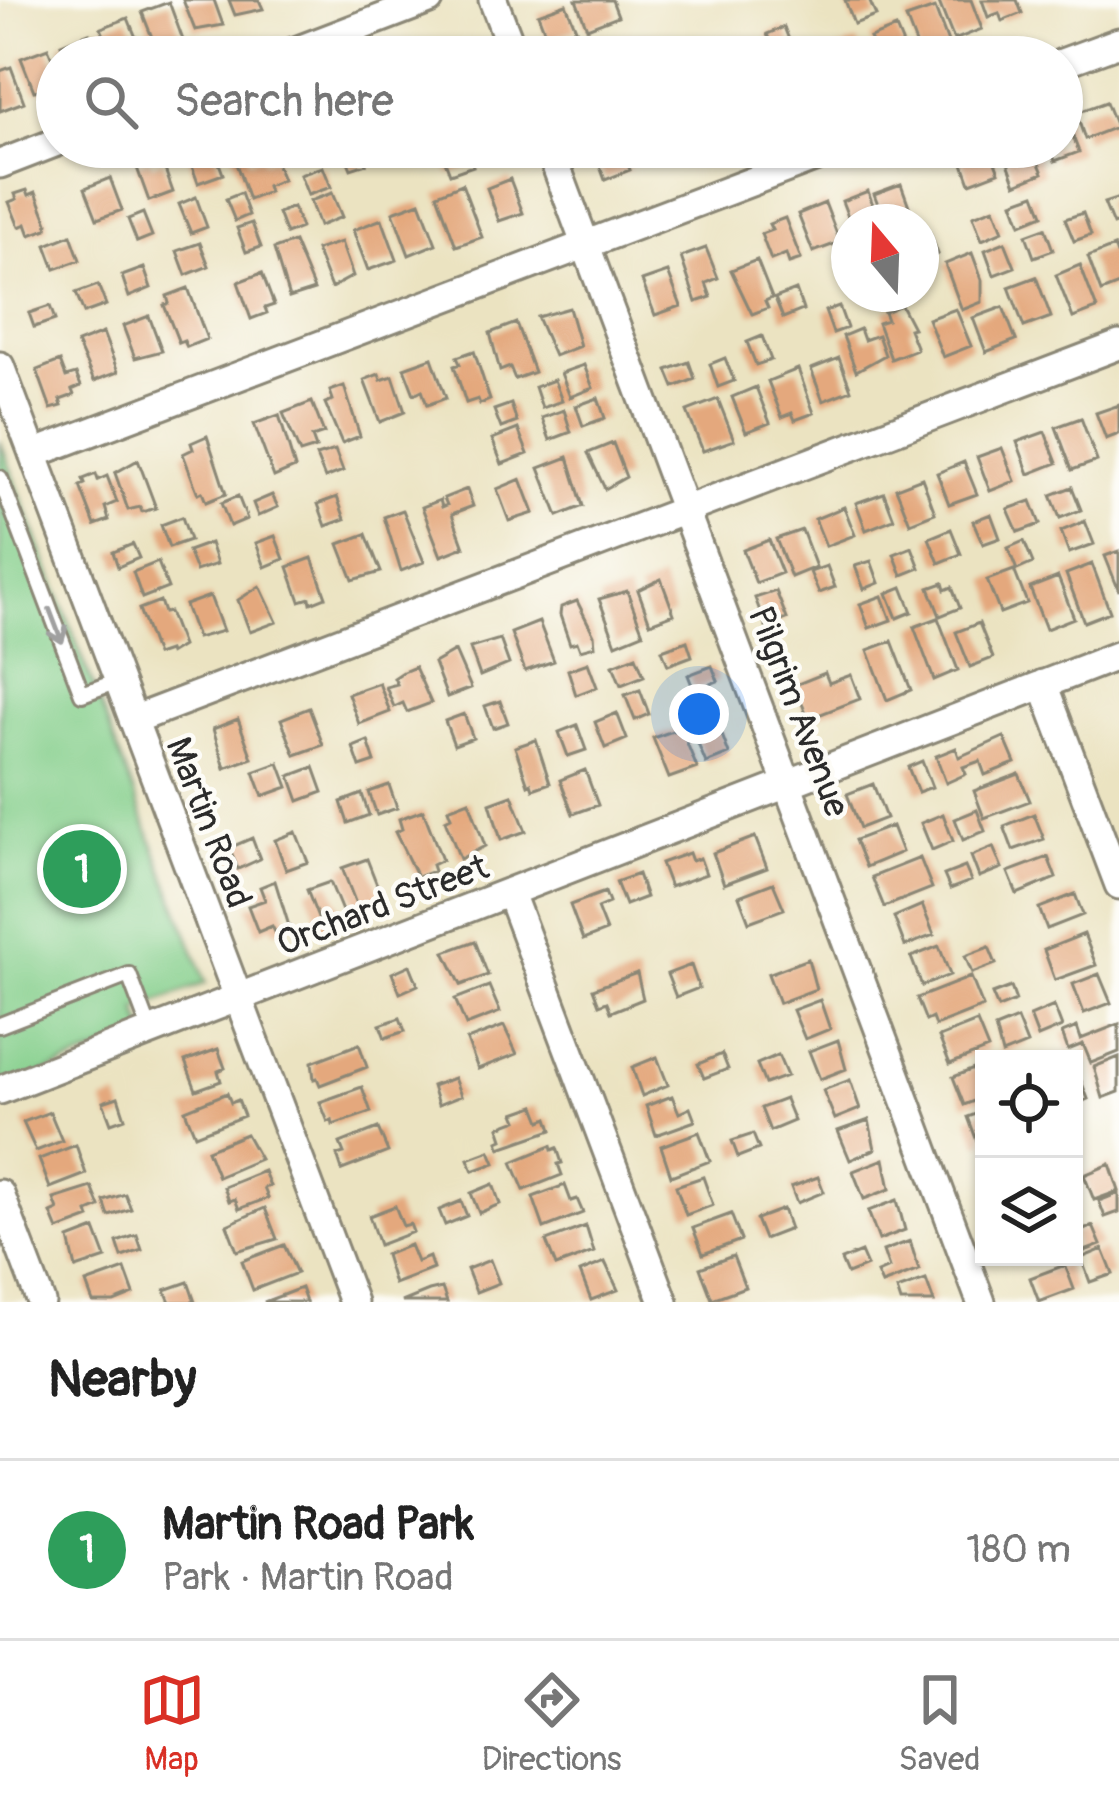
<!DOCTYPE html>
<meta charset="utf-8">
<style>
body{margin:0;font-family:Pangolin,sans-serif;background:#f6f6f6;color:#222}
.controls{position:absolute;right:36px;bottom:36px;display:grid;overflow:hidden;border-radius:0px;box-shadow:0 3px 9px #0004}
.controls button{width:108px;height:108px;display:grid;place-items:center;padding:0;border:0;border-bottom:3px solid #e0e0e0;background:#fff;color:#222;font:60px sans-serif}
.compass{position:absolute;left:831px;top:204px;width:108px;height:108px;border-radius:50%;background:#fff;box-shadow:0 3px 9px #0004;rotate:341deg}
.you{position:absolute;left:699px;top:714px;width:42px;height:42px;margin:-30px;border:9px solid #fff;border-radius:50%;background:#1a73e8;box-shadow:0 0 0 18px #1a73e833}
.badge{display:grid;place-items:center;width:78px;height:78px;border-radius:50%;background:#d93025;color:#fff;font-size:39px;font-weight:700}
.pin{position:absolute;translate:-50% -50%;border:6px solid #fff;box-shadow:0 3px 12px #0006}
.list{margin:0;padding:0;list-style:none}
h2{display:flex;justify-content:space-between;align-items:center;height:156px;margin:0;padding:0 48px;font-size:51px}
h2 small{font-size:39px;font-weight:400;color:#767676}
.list li{display:grid;grid-template-columns:78px 1fr auto;gap:36px;align-items:center;box-sizing:border-box;height:180px;padding:0 48px;border-top:3px solid #e0e0e0}
.list b{display:block;font-size:45px;white-space:nowrap}
.list p{margin:0;font-size:39px;white-space:nowrap;color:#767676}
.list em{font-size:39px;font-style:normal;color:#767676}
.icon{flex:none;width:66px;height:66px;fill:none;stroke:currentColor;stroke-width:2;stroke-linecap:round;stroke-linejoin:round}
.map{position:relative;flex:none;width:1119px;height:1302px;overflow:hidden}
.search{position:absolute;background:#fff;box-shadow:0 3px 9px #0004;left:36px;right:36px;top:36px;height:132px;display:flex;align-items:center;gap:30px;box-sizing:border-box;padding:0 42px;border-radius:66px;color:#767676;font-size:45px}
.sheet{height:336px;background:#fff}
nav{display:flex;justify-content:space-around;align-items:center;box-sizing:border-box;height:168px;border-top:3px solid #e0e0e0;background:#fff;font-size:33px;color:#767676}
nav a{display:grid;justify-items:center;gap:6px}
nav .on{color:#d93025}
.map>svg:first-child{display:block}
.green{fill:#85cf8c;stroke:#587d5c;stroke-width:3}
.building{fill:#e4a87d}
.lines{fill:none;stroke-linecap:round;stroke-linejoin:round}
.service-casing{stroke:#8b8776;stroke-width:20}
.minor-casing{stroke:#8b8776;stroke-width:33}
.service{stroke:#fff;stroke-width:14}
.minor{stroke:#fff;stroke-width:27}
.oneway{stroke:#a0a0a0}
.labels{text-anchor:middle;stroke-width:9;stroke-linejoin:round;paint-order:stroke}
.street-label{font-size:36px;fill:#2b2b2b;stroke:#fdfcf7}
</style>
<div class="map">
<svg width="1119" height="1302" viewBox="0 0 1119 1302">
<rect width="100%" height="100%" fill="#fdfcf7"/>
<filter id="ink" filterUnits="userSpaceOnUse"><feTurbulence type="fractalNoise" baseFrequency=".00833" numOctaves="2"/><feDisplacementMap in="SourceGraphic" scale="24" xChannelSelector="R" yChannelSelector="G"/><feConvolveMatrix kernelMatrix="1 2 1 2 8 2 1 2 1" color-interpolation-filters="sRGB"/></filter>
<filter id="wash" filterUnits="userSpaceOnUse"><feTurbulence type="fractalNoise" baseFrequency=".004" numOctaves="4" result="noise"/><feDisplacementMap in="SourceGraphic" scale="48" xChannelSelector="R" yChannelSelector="G"/><feGaussianBlur stdDeviation="2.7" result="paint"/><feColorMatrix in="noise" values="0 0 0 0 0 0 0 0 0 0 0 0 0 0 0 0 0 1.4 0 .05"/><feComposite in="paint" operator="in"/></filter>
<g filter="url(#wash)">
<rect width="100%" height="100%" fill="#ebe3c1"/>
<path class="green" d="M0,441L206,983L137,1010L146,1034L0,1090Z"/>
<g id="blocks">
<path class="building" d="M183,0H214L223,25L195,30Z
M229,0H259L263,9L235,15Z
M576,0H612L618,16L587,28Z
M845,0H869L876,16L854,24Z
M938,0H971L982,29L954,40Z
M982,0H1017L1022,13L1002,21L999,13L988,17Z
M169,2L183,40L155,45L142,12Z
M566,4L576,29L548,40L538,14Z
M935,8L950,48L921,57L906,18Z
M128,18L143,55L113,57L101,28Z
M784,27L794,52L776,57L767,34Z
M896,28L908,57H877L870,38Z
M89,33L98,57H66L61,44Z
M745,39L752,57H731L726,46Z
M857,42L862,57H832L830,52Z
M48,48L57,71V87L34,91L21,58Z
M11,67L24,102L0,111V71Z
M1106,102L1116,127L1085,139L1076,113Z
M1066,119L1079,152L1055,161L1050,147H1062V121Z
M185,147H213L223,174L198,183Z
M230,147H244L249,161L261,157L263,162L274,158L283,180L267,186L269,192L249,200Z
M342,147H359L366,164L351,169Z
M452,147H466L473,166L450,174L441,151Z
M593,147H621L630,170L605,180Z
M638,147H668L671,154L644,164Z
M966,147H979L980,150L989,147L999,172L970,183L961,158L969,155Z
M1002,147H1032L1043,173L1016,184Z
M150,160L152,165L162,161L173,192L149,201L136,165Z
M323,167L331,187L308,195L300,175Z
M110,178L122,210L97,219L85,188Z
M510,179L523,213L499,221L487,188Z
M462,184L482,237L456,246L437,194Z
M901,184L914,220L885,222L874,194Z
M27,190L29,195L36,192L48,223L47,229L30,235L26,224L19,227L9,202L17,199L15,194Z
M868,191L879,222H850L842,201Z
M241,193L249,215L235,221L226,199Z
M332,193L342,217L319,226L310,201Z
M1035,194L1043,215L1021,224L1013,202Z
M196,197L207,227L191,233L179,204Z
M1119,198V223L1113,225L1104,203Z
M420,202L436,244L409,255L393,212Z
M825,203L840,242L813,252L798,214Z
M293,207L301,228L286,234L278,213Z
M994,208L1003,231L982,240L973,216Z
M143,213L152,236L137,242L128,219Z
M1083,213L1091,235L1074,241L1065,219Z
M785,218L801,259L789,263L786,254L771,260L761,234L772,230L769,224Z
M382,219L397,260L368,270L353,230Z
M252,223L261,247L246,252L237,228Z
M1045,228L1053,250L1034,257L1026,235Z
M930,233L938,254L921,261V237Z
M71,235L80,260L55,269L46,245Z
M294,242L314,290L289,298L274,249Z
M341,242L353,276L331,288L316,250Z
M1005,242L1015,267L994,275L985,250Z
M200,243L209,266L186,275L177,251Z
M1114,247L1119,260V285L1101,292L1088,257Z
M706,248L718,278L706,283L711,297L696,302L681,257Z
M972,253L982,280V302L962,310L945,264Z
M757,260L772,298L765,301L768,308L752,314L731,270Z
M1080,265L1097,309L1073,318L1056,275Z
M144,268L151,288L129,297L122,276Z
M668,272L681,306L655,315L642,281Z
M262,273L274,305L265,308L267,313L251,319L238,282Z
M1036,277L1051,317L1024,327L1009,287Z
M98,285L106,305L84,313L76,293Z
M188,288L207,339L187,347L184,341L179,343L164,305L169,303L167,296Z
M796,290L803,310L783,318L775,298Z
M901,305L913,328L909,329L917,349L891,359L878,323L887,320L884,312Z
M50,306L55,320L34,327L29,313Z
M839,306L847,328L833,333L825,311Z
M1003,307L1016,340L986,352L973,318Z
M569,308L580,346L554,356L537,317Z
M956,309L971,346L943,357L928,319Z
M149,316L162,351L135,358L123,326Z
M516,323L534,372L515,379L510,367L500,371L490,333Z
M860,329L864,340L878,335L885,355L856,371L843,336Z
M103,333L118,372L94,381L77,343Z
M762,336L771,360L756,365L747,342Z
M474,351L490,400L480,404L478,399L466,403L454,366L460,364L457,357Z
M432,358L446,398L427,405L422,390L414,394L404,368Z
M725,358L734,381L718,387L710,364Z
M839,358L851,390L823,401L811,369Z
M60,361L66,377L76,374L81,386L72,390L74,395L60,400L62,406L51,409L37,370Z
M689,362L695,379L674,387L667,370Z
M584,365L593,388L570,397L561,373Z
M798,369L814,413L795,420L792,413L782,417L768,381Z
M379,374L381,380L393,376L405,412L380,422L364,380Z
M554,380L562,401L542,408L535,387Z
M344,386L360,436L342,443L325,403L333,400L330,391Z
M756,387L770,423L746,432L732,397Z
M598,398L605,418L583,426L576,406Z
M718,399L734,440L703,451L687,411Z
M312,402L324,433L312,437L316,448L300,453L283,413Z
M511,404L517,422L501,428L494,410Z
M1119,405V434L1106,439L1096,413Z
M564,410L571,432L550,440L542,418Z
M279,415L295,468L274,477L254,424Z
M1081,418L1097,461L1072,470L1056,427Z
M518,429L528,454L502,464L492,439Z
M1045,432L1057,463L1029,474L1017,442Z
M207,436L226,494L206,502L202,492L198,494L183,454L193,449L191,443Z
M613,443L626,477L605,489L588,453Z
M1002,448L1015,481L990,491L977,457Z
M335,450L343,471L325,478L316,456Z
M568,457L583,506L558,516L539,468Z
M138,460L156,508L142,512L140,507L128,510L115,473Z
M964,462L977,494L949,504L937,473Z
M96,474L98,480L107,476L117,502L105,507L109,520L95,525L80,486L85,484L83,479Z
M922,478L935,513L910,523L896,488Z
M521,479L534,513L509,521L497,489Z
M1072,487L1081,510L1060,518L1051,495Z
M467,489L473,506L452,514L464,547L441,556L422,507L440,500L442,507L447,505L444,498Z
M884,493L894,519L866,530L856,503Z
M272,495L278,507L258,516L253,503Z
M238,496L247,519L230,526L221,503Z
M337,497L345,519L326,526L318,504Z
M1031,501L1040,524L1018,532L1008,509Z
M844,507L855,535L826,546L815,519Z
M403,510L424,562L401,571L384,517Z
M991,514L1000,538L983,544L973,521Z
M182,517L190,540L169,547L161,525Z
M1085,521L1094,544L1069,553L1061,531Z
M951,529L961,554L939,563L929,538Z
M802,530L816,567L791,577L776,539Z
M366,534L381,572L353,580L339,544Z
M275,536L284,559L265,567L256,543Z
M769,540L782,573L756,583L743,550Z
M1024,541L1033,563L1017,570L1008,548Z
M210,543L217,564L196,571L188,551Z
M133,544L139,558L118,567L113,552Z
M912,547L920,568L902,575L894,554Z
M1119,551V591L1105,556Z
M312,558L326,597L311,603L310,598L300,601L288,567Z
M871,561L879,583L864,589L855,566Z
M158,562L168,588L142,598L133,572Z
M1092,564L1110,612L1084,622L1066,574Z
M827,566L835,587L819,593L810,572Z
M1014,570L1027,603L1000,613L987,580Z
M1058,577L1074,618L1046,629L1030,588Z
M661,579L674,614L650,623L638,590Z
M943,583L945,590L952,587L960,608L940,616L929,588Z
M260,586L277,622L250,632L238,600Z
M902,587L912,612L897,618L887,593Z
M627,591L643,633L616,644L599,599Z
M776,591L787,619L766,627L755,598Z
M210,596L223,631L197,638L185,605Z
M882,596L891,620L869,628L860,604Z
M160,601L164,613L169,612L182,646L169,654L168,651L156,655L139,609Z
M577,601L594,635L595,646L580,650L577,642L570,644L560,615L561,607Z
M938,618L958,670L934,680L914,627Z
M539,622L554,661L525,671L511,633Z
M979,623L993,658L970,667L956,632Z
M500,639L509,664L480,676L470,648Z
M687,641L692,656L668,665L662,650Z
M892,641L911,690L887,700L868,650Z
M455,651L471,688L447,697L434,663Z
M636,656L644,676L621,685L613,665Z
M588,663L597,687L576,695L568,670Z
M712,666L718,681L694,690L688,675Z
M415,667L431,703L407,712L403,703L394,707L386,687L397,684L394,678L403,672Z
M825,673L829,683L851,675L860,699L808,719L795,685Z
M379,683L390,712L359,724L348,694Z
M640,690L649,714L635,720L625,695Z
M500,701L508,723L493,728L485,706Z
M309,708L323,745L295,755L281,719Z
M617,713L627,739L605,748L595,722Z
M464,714L473,738L454,745L445,721Z
M238,719L252,758L225,768L213,729Z
M718,724L729,754L706,763L694,734Z
M577,725L586,750L568,756L559,732Z
M681,728L697,768L669,778L653,738Z
M1004,737L1015,763L985,775L980,761L963,767L966,774L946,783L936,756L956,748L959,757Z
M536,740L550,783L533,789L531,783L528,785L515,747Z
M368,741L375,762L360,767L353,747Z
M922,761L932,787L918,792L908,767Z
M279,763L288,787L263,796L254,772Z
M314,767L323,792L299,801L290,776Z
M585,770L598,805L573,814L560,780Z
M1019,774L1030,801L984,818L974,791Z
M873,784L886,818L860,828L847,794Z
M389,785L397,808L377,815L369,792Z
M362,794L369,815L348,823L341,802Z
M512,795L526,831L501,840L490,803Z
M469,801L485,846L460,859L445,820L451,817L448,809Z
M423,810L442,860L432,865L434,871L417,877L395,832L402,829L399,819Z
M977,810L985,831L963,840L955,819Z
M943,814L953,841L932,850L921,823Z
M1034,814L1044,839L1013,850L1004,826Z
M892,826L902,852L866,867L855,840Z
M296,832L308,862L286,870L275,840Z
M755,837L767,868L724,884L713,853Z
M252,838L260,859L238,869L229,848Z
M993,847L1002,868L979,877L971,856Z
M689,853L692,861L700,858L706,874L670,887L661,863Z
M1048,857L1056,878L1017,894L1008,872Z
M920,858L932,888L884,907L872,877Z
M367,859L383,900L367,909L366,906L358,909L342,868Z
M965,867L971,881L950,889L944,875Z
M638,874L646,897L625,905L616,882Z
M275,881L289,926L275,932L272,926L258,932L248,906L265,900L260,887Z
M330,882L344,916L333,920L335,926L323,931L307,890Z
M773,883L784,909L749,922L739,896Z
M605,892L609,903L597,908L606,931L583,940L570,905Z
M1075,894L1083,915L1047,929L1039,908Z
M922,905L934,935L905,946L894,917Z
M1084,934L1096,965L1055,980L1044,950Z
M475,941L488,975L461,985L445,952Z
M939,946L950,975L922,986L911,957Z
M989,947L996,964L972,973L965,956Z
M808,959L816,989L779,1003L768,974Z
M410,965L418,985L400,993L392,973Z
M691,965L699,988L676,997L667,974Z
M637,973L643,999L611,1012L607,1002L599,1005L593,989Z
M1099,974L1111,1003L1084,1013L1073,984Z
M971,977L983,1007L935,1026L932,1018L926,1021L917,998Z
M489,986L500,1012L466,1025L455,999Z
M1011,987L1016,1001L998,1008L992,994Z
M820,1000L830,1029L805,1039L793,1010Z
M1054,1006L1062,1027L1038,1037L1030,1016Z
M400,1018L405,1031L385,1038L380,1025Z
M1017,1019L1027,1044L1002,1054L995,1028Z
M977,1022L988,1049L950,1064L939,1037Z
M1119,1024V1052L1091,1063L1083,1044L1068,1050L1062,1033L1077,1027L1081,1039Z
M504,1026L517,1054L478,1069L467,1040Z
M838,1040L846,1069L820,1079L809,1051Z
M359,1044L367,1067L320,1085L317,1078L314,1079L312,1062Z
M218,1049L225,1068L218,1071L221,1081L196,1090L185,1061Z
M722,1054L728,1069L704,1078L698,1064Z
M778,1055L787,1076L765,1084L757,1064Z
M657,1057L668,1085L642,1096L632,1067Z
M1119,1057V1092L1103,1098L1094,1067Z
M984,1065V1097L964,1105L953,1077Z
M1078,1073L1088,1099L1074,1105V1075Z
M454,1078L461,1096L438,1105L432,1086Z
M850,1080L860,1109L835,1119L823,1090Z
M362,1087L371,1112L333,1125L332,1120L328,1122L320,1102Z
M227,1093L231,1103L238,1100L244,1116L195,1135L185,1110Z
M672,1096L679,1113L690,1108L695,1121L656,1135L646,1106Z
M118,1097L125,1118L111,1123L103,1102Z
M785,1099L794,1121L770,1131L761,1108Z
M535,1106L541,1121L548,1118L552,1130L500,1148L498,1141L503,1139L499,1127L518,1120L515,1113Z
M984,1111V1141L978,1144L968,1117Z
M50,1112L62,1141L36,1151L23,1122Z
M869,1120L875,1149L850,1160L838,1131Z
M378,1128L388,1152L342,1170L337,1155L344,1153L340,1143Z
M699,1132L710,1161L671,1176L661,1146Z
M246,1134L260,1159L218,1177L207,1150Z
M753,1134L759,1149L738,1157L732,1141Z
M76,1145L86,1174L50,1188L39,1159Z
M551,1146L552,1150L557,1148L562,1163L558,1164L562,1175L524,1190L512,1162Z
M490,1151L495,1163L473,1171L468,1159Z
M884,1159L890,1189L864,1199L853,1171Z
M1110,1164L1119,1191L1094,1200L1084,1175Z
M264,1171L270,1186L264,1188L268,1198L239,1209L235,1199L229,1201L224,1187Z
M703,1177L713,1205L686,1215L676,1186Z
M818,1177L824,1192L797,1203L791,1187Z
M493,1184L500,1204L479,1213L471,1193Z
M565,1185L571,1201L577,1199L583,1213L544,1228L533,1197Z
M92,1187L100,1207L88,1212L90,1218L58,1230L51,1213L58,1210L54,1199Z
M1119,1193V1212L1105,1217L1099,1201Z
M125,1194L131,1209L109,1216L104,1201Z
M897,1200L905,1230L879,1240L868,1211Z
M461,1201L467,1216L445,1225L439,1210Z
M395,1206L403,1226L410,1224L413,1232L379,1245L369,1216Z
M265,1208L277,1239L237,1251L227,1225Z
M783,1209L790,1229L764,1239L756,1219Z
M731,1214L741,1240L703,1254L693,1228Z
M586,1226L594,1252L556,1266L546,1241Z
M1093,1226L1101,1245L1077,1254L1074,1234Z
M95,1229L106,1258L76,1268L69,1239Z
M137,1235L142,1250L122,1257L117,1242Z
M910,1241L919,1270L882,1284L877,1273L889,1268L883,1251Z
M284,1245L297,1273L253,1290L242,1261Z
M410,1245L417,1262L429,1257L433,1269L394,1284L385,1255Z
M1103,1249L1113,1274L1090,1282L1081,1258Z
M861,1252L867,1266L847,1274L841,1260Z
M733,1256L745,1287L712,1299L700,1268Z
M490,1260L499,1283L476,1292L467,1269Z
M605,1262L618,1290L591,1300L580,1272Z
M1065,1265L1074,1289L1039,1302L1030,1278Z
M125,1269L134,1294L114,1302H93L86,1283Z
M926,1280L934,1302H901L897,1290Z
M188,1282L195,1302H170L165,1290Z
M301,1288L306,1302H264Z
M442,1288L447,1302H402L429,1291Z"/>
</g>
</g>
<g filter="url(#ink)">
<use href="#blocks" fill-opacity="0" stroke="#8b8776" stroke-width="3"/>
<g class="lines">
<defs>
<path id="service" d="M0,478L82,694L118,681
M0,1025L129,975L151,1033"/>
<path id="minor" d="M493,0L515,57
M280,57L429,0
M1062,63L1119,42
M549,147L981,1302
M0,164L57,142
M0,366L353,1302
M33,454L843,147
M1043,684L1119,885
M133,720L1119,345
M510,893L664,1302
M0,1090L1119,655
M0,1194L41,1302"/>
</defs>
<use href="#service" class="service-casing"/>
<use href="#minor" class="minor-casing"/>
<use href="#service" class="service"/>
<use href="#minor" class="minor"/>
</g>
<defs><path id="oneway-shaft" d="M-6 0H5M1.5-3L5.5 0L1.5 3" fill="none" stroke-width="1.6" stroke-linecap="round" stroke-linejoin="round" transform="scale(3)"/></defs>
<use class="oneway" href="#oneway-shaft" transform="translate(56 626) rotate(69)"/>
</g>
<g class="labels">
<g class="street-label">
<text transform="translate(800 711) rotate(69)" y="13">Pilgrim Avenue</text>
<text transform="translate(210 822) rotate(69)" y="13">Martin Road</text>
<text transform="translate(382 904) rotate(-21)" y="13">Orchard Street</text>
</g>
</g>
</svg>
<div class="controls">
<button><svg class="icon" aria-label="locate" viewBox="0 0 24 24"><circle cx="12" cy="12" r="6"/><path d="M12 2v4M12 18v4M2 12h4M18 12h4"/></svg></button>
<button><svg class="icon" aria-label="layers" viewBox="0 0 24 24"><path d="M12 4l9 5-9 5-9-5zM3 14l9 5 9-5"/></svg></button>
</div>
<svg class="compass" viewBox="-18 -18 36 36"><path d="M0-13l5 13h-10z" fill="#e53935"/><path d="M0 13l5-13h-10z" fill="#767676"/></svg>
<div class="you"></div>
<div class="pin badge" style="left:82px;top:869px;background:#2e9e5b">1</div>
<div class="search"><svg class="icon" aria-label="search" viewBox="0 0 24 24"><circle cx="10" cy="10" r="6"/><path d="M15 15l6 6"/></svg>Search here</div>
</div>
<section class="sheet">
<h2>Nearby<small></small></h2>
<ul class="list">
<li><span class="badge" style="background:#2e9e5b">1</span><div><b>Martin Road Park</b><p>Park · Martin Road</p></div><em>180 m</em></li>
</ul>
</section>
<nav>
<a class="on"><svg class="icon" aria-label="map" viewBox="0 0 24 24"><path d="M3 6l6-2 6 2 6-2v14l-6 2-6-2-6 2zM9 4v14M15 6v14"/></svg>Map</a>
<a><svg class="icon" aria-label="directions" viewBox="0 0 24 24"><path d="M12 3l9 9-9 9-9-9zM9 14v-3h6M13 9l2 2-2 2"/></svg>Directions</a>
<a><svg class="icon" aria-label="saved" viewBox="0 0 24 24"><path d="M7 4h10v16l-5-4-5 4z"/></svg>Saved</a>
</nav>
